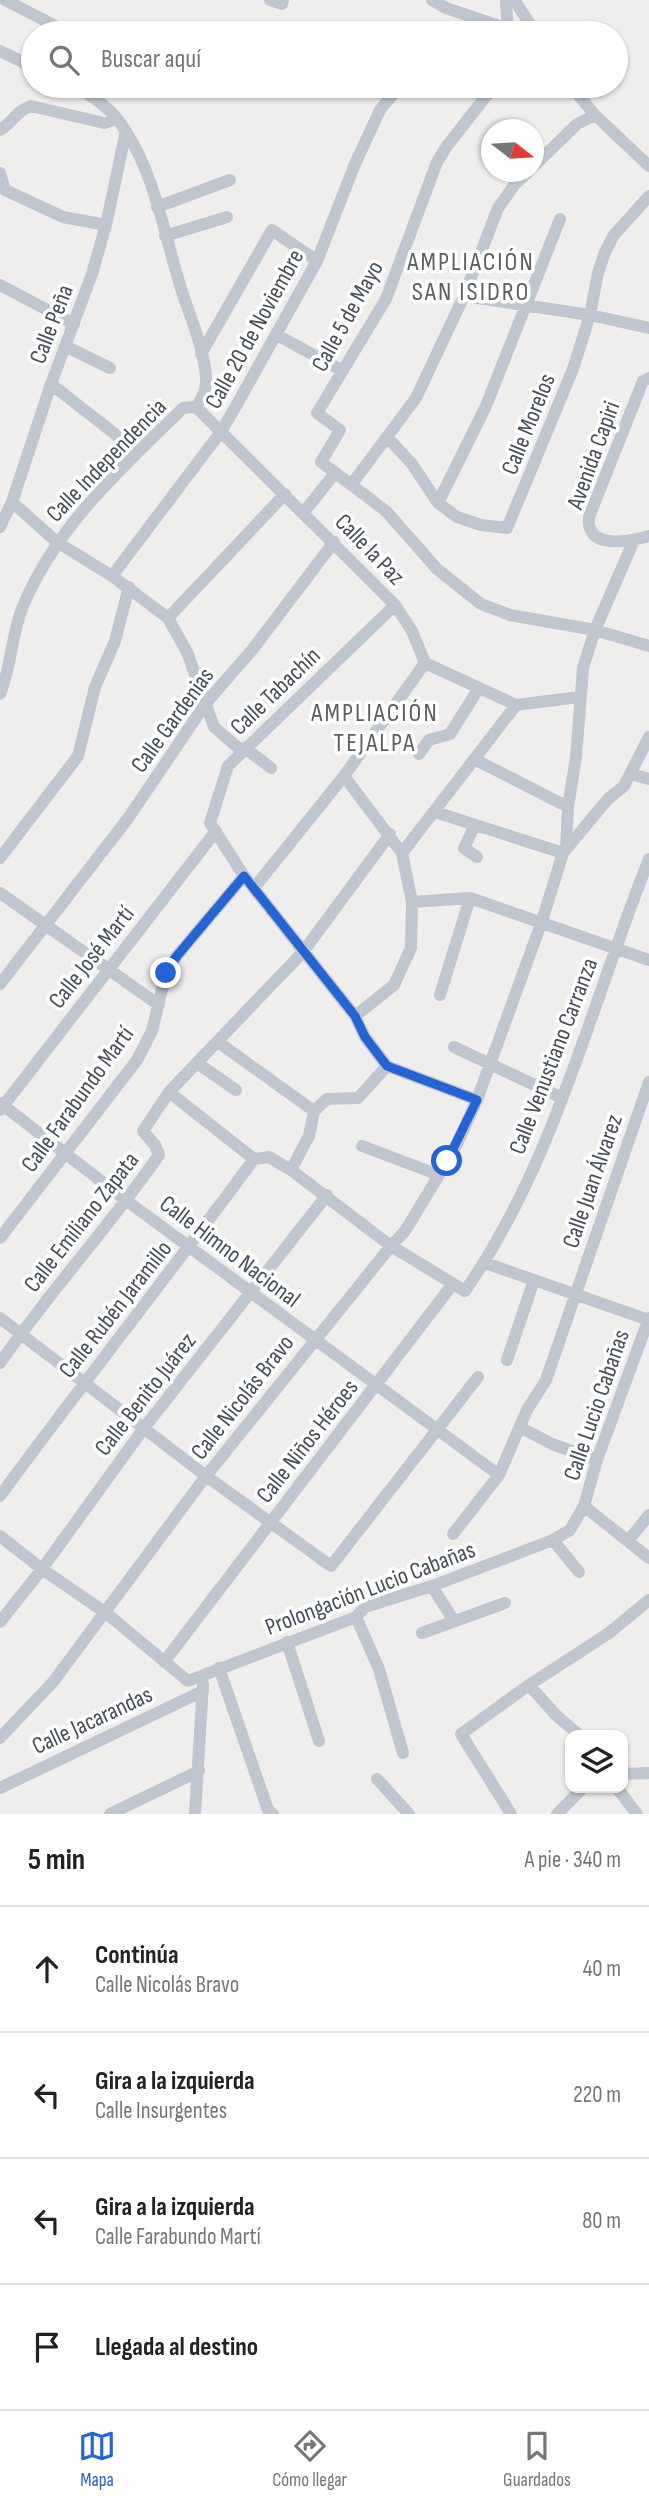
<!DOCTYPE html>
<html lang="es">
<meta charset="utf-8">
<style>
body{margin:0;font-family:"Sofia Sans Condensed",sans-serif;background:#f6f6f6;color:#222}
.controls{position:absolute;right:21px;bottom:21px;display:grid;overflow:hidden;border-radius:14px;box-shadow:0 2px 5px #0004}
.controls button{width:63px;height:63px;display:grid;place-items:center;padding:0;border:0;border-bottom:2px solid #e0e0e0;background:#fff;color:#222;font:35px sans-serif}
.compass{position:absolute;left:481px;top:119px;width:63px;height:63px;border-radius:50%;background:#fff;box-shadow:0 2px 5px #0004;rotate:107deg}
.stop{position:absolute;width:21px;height:21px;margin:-16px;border:5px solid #2464d3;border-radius:50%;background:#fff}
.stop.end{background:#2464d3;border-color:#fff;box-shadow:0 2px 7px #0008}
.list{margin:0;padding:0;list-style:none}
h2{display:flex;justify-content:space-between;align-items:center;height:91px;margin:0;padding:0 28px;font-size:30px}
h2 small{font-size:23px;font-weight:400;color:#767676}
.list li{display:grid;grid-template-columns:46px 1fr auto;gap:21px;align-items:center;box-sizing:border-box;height:126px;padding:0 28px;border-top:2px solid #e0e0e0}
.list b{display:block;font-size:26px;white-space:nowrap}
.list p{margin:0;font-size:23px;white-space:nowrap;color:#767676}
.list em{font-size:23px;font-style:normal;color:#767676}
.icon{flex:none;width:38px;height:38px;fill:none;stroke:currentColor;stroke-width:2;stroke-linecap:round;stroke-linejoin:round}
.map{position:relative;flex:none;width:649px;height:1814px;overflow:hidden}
.search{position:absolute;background:#fff;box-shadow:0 2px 5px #0004;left:21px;right:21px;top:21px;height:77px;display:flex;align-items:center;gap:18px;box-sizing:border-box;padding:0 24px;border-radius:38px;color:#767676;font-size:26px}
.sheet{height:595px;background:#fff}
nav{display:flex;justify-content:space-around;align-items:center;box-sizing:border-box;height:98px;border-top:2px solid #e0e0e0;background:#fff;font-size:19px;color:#767676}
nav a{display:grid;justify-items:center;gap:4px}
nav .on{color:#2464d3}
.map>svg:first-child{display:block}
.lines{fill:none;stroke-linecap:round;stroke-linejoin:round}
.minor{stroke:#bfc6cf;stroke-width:12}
.route{stroke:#2464d3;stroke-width:9}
.labels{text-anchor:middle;stroke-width:7;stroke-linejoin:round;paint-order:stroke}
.street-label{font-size:24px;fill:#474f59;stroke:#fff}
.neighbourhood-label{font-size:26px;letter-spacing:2px;fill:#5a5d62;stroke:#fff}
</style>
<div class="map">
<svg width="649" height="1814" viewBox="0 0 649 1814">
<rect width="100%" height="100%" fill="#f0eded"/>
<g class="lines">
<path class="minor" d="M5,0L69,33
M270,0L282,4L283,0
M432,0L446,8L508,29
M506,0L508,33
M514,0L536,33
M0,51L33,67
M494,86L447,146L437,162L386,299L317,413L340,430L321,462L386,511L437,569L481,604L510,615L595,630L649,646
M571,86L595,115L649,166
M0,130C13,122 15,112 31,106L104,123L117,119
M534,166L577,124L595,115
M0,173L5,190L63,217L106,225
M157,207L230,180
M165,236L227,217
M0,285L74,324
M464,296L590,315L649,328
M277,335L341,370
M65,346L110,368
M201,354L272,230L317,261
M649,378L643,381L589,517C589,521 588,525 590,528C597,549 634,540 649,536
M51,384L138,452
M196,407L395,605L412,631L425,663L516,705
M388,438L412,464L438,503L457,517L481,525L507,528L573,369L590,315L598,273L605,252L614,235L649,196
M351,485L416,398L464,296L498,208L515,184L528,172
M12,502L57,542L112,576L168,618L187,652L214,727L242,751
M438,503L486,406L560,219
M304,512L335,473
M0,527L12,502L51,384L92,274L106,225L126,131
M112,576L220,433L236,406L317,261L355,164L380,110L400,86
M395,605L228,766L210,823L244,876L355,1016L365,1037L387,1066L477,1100
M168,618L285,494
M0,694C12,665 11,635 23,606C57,525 122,468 183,408L196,407C202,398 207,389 206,377C204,347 189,315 180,285C165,236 154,173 125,130C112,109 94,96 73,86
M245,748L271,768
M419,754L429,740L450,734L479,688
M476,760L568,807
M631,774L649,779
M344,776L402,853L412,902L411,948L394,985L355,1016
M435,812L563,853
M475,825L464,848L477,857
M566,849L568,807L576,757L583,668L595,630L634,540
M402,853L516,705L579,697
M0,858L78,756L95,687L115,641L129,587
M254,888L344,776L425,663
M0,893L159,1005
M412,902L470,898L649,960
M0,984L129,817L206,703L252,650L334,542
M440,995L470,898
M218,1042L314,1111
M454,1047L562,1098
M197,1063L236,1090
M169,1092L254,1159
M0,1103L127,1201L499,1475
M0,1110L216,831
M362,1146L439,1175
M291,1170L309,1136L314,1111L327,1099L358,1098L387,1066
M0,1238L137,1060L152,1031L166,973L176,957L244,876
M485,1263L649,1320
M0,1318L206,1476L331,1566L478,1377
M507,1360L534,1280
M0,1363C50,1291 109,1227 159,1155L155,1145L143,1131L169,1092L303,952L390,834
M520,1427L552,1444L597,1460
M0,1496C83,1383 170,1273 254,1159L269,1157L291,1170L391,1246L465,1291C555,1162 591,1004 649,859
M584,1506L649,1558
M453,1534L499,1475L527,1410L546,1380L649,1082
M0,1536L42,1569L106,1613L188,1681L356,1617L365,1607L432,1586L553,1540L570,1530L584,1506L597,1460L649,1318
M553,1540L579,1572
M628,1541L649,1515
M432,1586L454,1621
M356,1617L379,1669L403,1753
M0,1622L42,1569L144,1428L327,1195
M422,1633L505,1603
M287,1642L319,1741
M164,1662L452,1285
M219,1668L268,1810L273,1814
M529,1685L556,1715L579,1735
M0,1738L53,1682L206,1476L391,1246L405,1231L439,1175L456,1146L477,1100L542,921L563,853L608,799L624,786L649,737
M623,1774L649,1773
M377,1779L409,1814
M0,1788L203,1691
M617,1788L637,1814
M110,1814L199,1771
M195,1814L203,1684
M511,1814L461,1734L529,1685L609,1633L649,1600
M557,1814L583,1788"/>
</g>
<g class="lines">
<path class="route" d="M166,973L176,957L244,876L355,1016L365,1037L387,1066L477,1100L447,1161"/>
</g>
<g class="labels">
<g class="street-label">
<text transform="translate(347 316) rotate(-61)" y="8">Calle 5 de Mayo</text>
<text transform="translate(51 324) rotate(-69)" y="8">Calle Peña</text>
<text transform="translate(254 329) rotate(-61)" y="8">Calle 20 de Noviembre</text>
<text transform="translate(528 424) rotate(-68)" y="8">Calle Morelos</text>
<text transform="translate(593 455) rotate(-70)" y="8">Avenida Capiri</text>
<text transform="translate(106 460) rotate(-46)" y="8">Calle Independencia</text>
<text transform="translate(370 549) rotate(46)" y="8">Calle la Paz</text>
<text transform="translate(275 691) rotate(-44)" y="8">Calle Tabachín</text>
<text transform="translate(172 720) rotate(-54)" y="8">Calle Gardenias</text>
<text transform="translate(91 957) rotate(-52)" y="8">Calle José Martí</text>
<text transform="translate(553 1056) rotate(-69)" y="8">Calle Venustiano Carranza</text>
<text transform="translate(77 1099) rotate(-54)" y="8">Calle Farabundo Martí</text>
<text transform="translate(592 1181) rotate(-71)" y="8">Calle Juan Álvarez</text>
<text transform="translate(81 1222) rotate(-52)" y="8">Calle Emiliano Zapata</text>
<text transform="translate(230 1251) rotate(37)" y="8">Calle Himno Nacional</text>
<text transform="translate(115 1309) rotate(-52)" y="8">Calle Rubén Jaramillo</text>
<text transform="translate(145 1394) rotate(-52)" y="8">Calle Benito Juárez</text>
<text transform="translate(242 1397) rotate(-52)" y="8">Calle Nicolás Bravo</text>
<text transform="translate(596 1405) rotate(-71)" y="8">Calle Lucio Cabañas</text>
<text transform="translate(307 1441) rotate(-52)" y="8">Calle Niños Héroes</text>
<text transform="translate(370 1588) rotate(-21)" y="8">Prolongación Lucio Cabañas</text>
<text transform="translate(92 1720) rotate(-25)" y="8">Calle Jacarandas</text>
</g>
<g class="neighbourhood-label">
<text x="471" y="270">AMPLIACIÓN<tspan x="471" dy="30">SAN ISIDRO</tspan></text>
<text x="375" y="721">AMPLIACIÓN<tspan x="375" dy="30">TEJALPA</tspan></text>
</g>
</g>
</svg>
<div class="controls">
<button><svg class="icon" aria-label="layers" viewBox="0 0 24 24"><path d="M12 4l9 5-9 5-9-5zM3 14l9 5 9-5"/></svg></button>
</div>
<svg class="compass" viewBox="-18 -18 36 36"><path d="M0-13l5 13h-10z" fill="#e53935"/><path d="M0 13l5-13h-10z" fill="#767676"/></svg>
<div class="stop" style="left:447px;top:1161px"></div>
<div class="stop end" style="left:166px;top:973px"></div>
<div class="search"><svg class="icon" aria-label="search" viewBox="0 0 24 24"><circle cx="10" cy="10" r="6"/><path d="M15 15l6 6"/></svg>Buscar aquí</div>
</div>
<section class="sheet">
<h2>5 min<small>A pie · 340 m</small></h2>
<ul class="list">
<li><svg class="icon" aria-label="ahead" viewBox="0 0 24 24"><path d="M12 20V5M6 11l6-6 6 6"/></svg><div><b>Continúa</b><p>Calle Nicolás Bravo</p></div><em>40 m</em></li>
<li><svg class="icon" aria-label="left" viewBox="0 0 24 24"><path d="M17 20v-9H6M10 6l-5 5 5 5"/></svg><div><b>Gira a la izquierda</b><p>Calle Insurgentes</p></div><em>220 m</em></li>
<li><svg class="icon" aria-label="left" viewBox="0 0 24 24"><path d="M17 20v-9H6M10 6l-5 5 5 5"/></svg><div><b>Gira a la izquierda</b><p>Calle Farabundo Martí</p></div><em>80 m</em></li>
<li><svg class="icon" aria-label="arrive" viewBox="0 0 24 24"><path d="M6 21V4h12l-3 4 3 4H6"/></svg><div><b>Llegada al destino</b></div></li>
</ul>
</section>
<nav>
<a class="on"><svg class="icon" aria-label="map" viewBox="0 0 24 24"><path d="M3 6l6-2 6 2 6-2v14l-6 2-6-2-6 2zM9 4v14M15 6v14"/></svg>Mapa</a>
<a><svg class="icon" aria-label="directions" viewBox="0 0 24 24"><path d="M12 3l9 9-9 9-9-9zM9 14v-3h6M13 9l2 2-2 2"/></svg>Cómo llegar</a>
<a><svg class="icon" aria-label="saved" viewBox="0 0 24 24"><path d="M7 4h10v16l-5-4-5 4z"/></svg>Guardados</a>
</nav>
